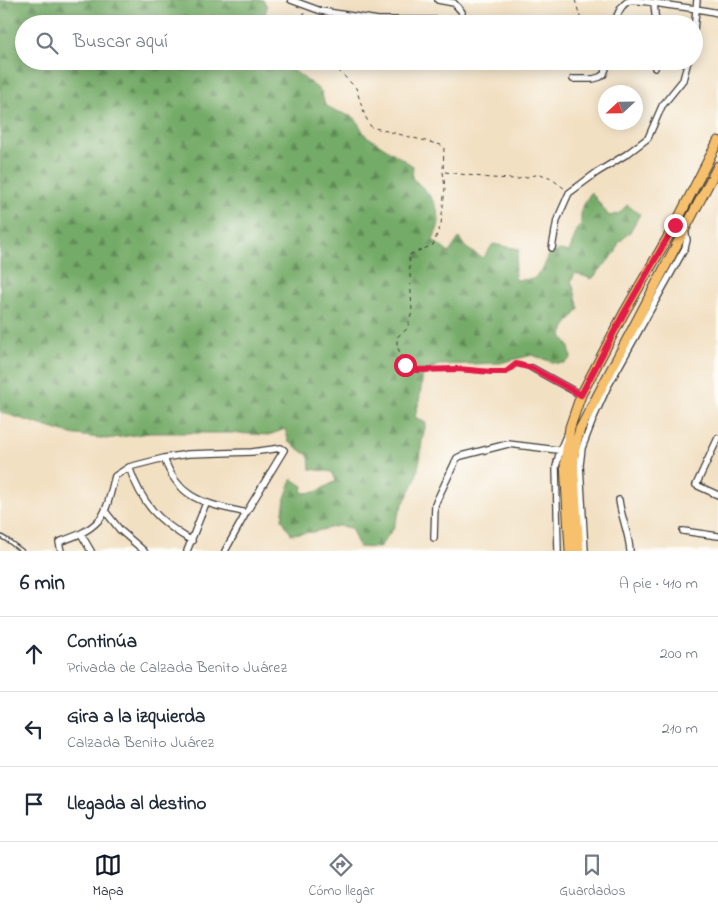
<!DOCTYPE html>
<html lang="es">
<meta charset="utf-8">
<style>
body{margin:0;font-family:"Indie Flower",sans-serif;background:#f2f2f3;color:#1f2937}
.compass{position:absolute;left:598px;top:85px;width:45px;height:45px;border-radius:50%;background:#fff;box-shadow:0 2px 12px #0003;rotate:248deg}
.stop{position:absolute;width:15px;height:15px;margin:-11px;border:4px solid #e11d48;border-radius:50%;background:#fff}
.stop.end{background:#e11d48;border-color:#fff;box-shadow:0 1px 5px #0008}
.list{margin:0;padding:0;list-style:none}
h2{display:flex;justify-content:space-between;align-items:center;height:65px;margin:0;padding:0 20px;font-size:21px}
h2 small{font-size:16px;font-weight:400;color:#747a83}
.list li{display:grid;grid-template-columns:32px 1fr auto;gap:15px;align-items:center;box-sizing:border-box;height:75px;padding:0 20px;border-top:1px solid #e0e1e3}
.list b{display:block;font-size:19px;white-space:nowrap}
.list p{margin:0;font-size:16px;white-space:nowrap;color:#747a83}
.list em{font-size:16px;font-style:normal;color:#747a83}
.icon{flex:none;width:28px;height:28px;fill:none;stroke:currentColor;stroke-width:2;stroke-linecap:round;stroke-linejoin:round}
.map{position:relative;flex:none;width:718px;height:551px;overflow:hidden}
.search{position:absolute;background:#fff;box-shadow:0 2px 12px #0003;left:15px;right:15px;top:15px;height:55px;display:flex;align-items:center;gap:12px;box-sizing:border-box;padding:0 18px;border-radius:28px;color:#747a83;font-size:19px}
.sheet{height:290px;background:#fff}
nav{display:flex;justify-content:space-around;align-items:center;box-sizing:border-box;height:70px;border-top:1px solid #e0e1e3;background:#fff;font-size:14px;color:#747a83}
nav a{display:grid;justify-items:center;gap:2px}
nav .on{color:#111827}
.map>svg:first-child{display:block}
.forest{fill:url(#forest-firs);stroke:#486442}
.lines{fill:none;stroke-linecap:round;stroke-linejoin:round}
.lane-casing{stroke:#3c3935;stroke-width:5}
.street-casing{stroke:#3c3935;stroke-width:8}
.primary-casing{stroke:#3c3935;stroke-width:11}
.path{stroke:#3c3935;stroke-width:1;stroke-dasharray:4 4;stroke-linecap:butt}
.lane{stroke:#fff;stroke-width:2.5}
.street{stroke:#fff;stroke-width:5.5}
.primary{stroke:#f7c06c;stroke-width:9}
.route{stroke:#e11d48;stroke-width:6}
</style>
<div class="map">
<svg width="718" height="551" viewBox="0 0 718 551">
<defs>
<pattern id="forest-firs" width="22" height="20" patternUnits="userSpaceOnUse" patternTransform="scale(1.25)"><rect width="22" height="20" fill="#74ab68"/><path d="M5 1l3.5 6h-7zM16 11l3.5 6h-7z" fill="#5e8a55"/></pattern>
</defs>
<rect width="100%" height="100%" fill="#fdfcf7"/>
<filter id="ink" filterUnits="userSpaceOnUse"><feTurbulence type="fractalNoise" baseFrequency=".02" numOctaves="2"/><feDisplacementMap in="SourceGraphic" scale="10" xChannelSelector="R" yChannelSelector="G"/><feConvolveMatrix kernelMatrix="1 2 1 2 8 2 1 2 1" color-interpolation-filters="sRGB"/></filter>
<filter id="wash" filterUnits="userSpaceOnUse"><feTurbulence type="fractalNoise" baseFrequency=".0096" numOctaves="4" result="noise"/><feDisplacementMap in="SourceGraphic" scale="20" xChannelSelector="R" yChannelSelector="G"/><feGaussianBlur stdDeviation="1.12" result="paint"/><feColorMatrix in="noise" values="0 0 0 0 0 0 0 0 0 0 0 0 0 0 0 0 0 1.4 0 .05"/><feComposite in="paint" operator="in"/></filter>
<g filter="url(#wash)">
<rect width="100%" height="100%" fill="#f2e0c3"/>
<path class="forest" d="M0,0H263L267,6L263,24H24V61H281L321,91L325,105L334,110L355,118L365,135L413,166L412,178C425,189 439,203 439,221C439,227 435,234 433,240L449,253L459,238L466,248L483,258L493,244L519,249C518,260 512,270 516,280L533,279L543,269L549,255L560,250L569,252L577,230L581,224V210L591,192L609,216L618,214L627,205L640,214L630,232L618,244L616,252L592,279L575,273L571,282C576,292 576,299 579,309L565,327L562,335L569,347L571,358L565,363H555L532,355L500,363L438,365L423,375L419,402L415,417L426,423L422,441L420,459L415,481L400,510L393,529L379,548L359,547L351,528L338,526L313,532L291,534L282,519L285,498L292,479L303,486L302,493L316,492L336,481L332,472L310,469L309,456L289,442L285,429L269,435L233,433H149L106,439L70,434L0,412Z"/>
</g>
<g filter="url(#ink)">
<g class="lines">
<defs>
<path id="lane" d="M0,536L7,540L22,551"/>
<path id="street" d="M291,0L321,11L378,20H436L461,22L462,24
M438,0L454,3L462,12L461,22
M654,3L656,24
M614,24C617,16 620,5 629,1C637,0 647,2 656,3C676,7 697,8 718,13
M694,30L697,0
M655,68L656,61
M573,79H593L600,77L604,74L606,68L601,61
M552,248L557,220L569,193L596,173L627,154L648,138L662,106L683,80L688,61
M532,368L581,395
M718,438L696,485L718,495
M164,458C179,501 206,503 246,513
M129,467C142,504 158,521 192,541
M619,500C621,517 629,533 630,551
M105,511L120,530L144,551
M683,531L718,536
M81,534L91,551
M434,538L435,505L437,500L457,458L461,456L508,444L566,451
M61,551L59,542C73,537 88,532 98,521C108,512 111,489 115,476L129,467L164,458L188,454L252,452L281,448L284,450L246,513L225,551
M187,551L206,503
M558,551L556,467L560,450L566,436
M585,551L580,465L582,448L594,417L607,388L685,248L687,240L685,230L675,225"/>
<path id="primary" d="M570,551L565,463L570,427L581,395L624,313L675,225L718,141
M579,551L573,464L575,447L580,429L718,166"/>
</defs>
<use href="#lane" class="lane-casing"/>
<use href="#street" class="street-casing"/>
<use href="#primary" class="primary-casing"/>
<path class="path" d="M575,0L581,20V24
M299,24L305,11
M325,61L339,71L356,88L365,116L371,127L441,145L444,147L443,172L445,188L441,224L433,245L409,255L412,312L407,329L397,337V346L405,365L417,370L458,369L506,372L516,364L526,367
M445,172L490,178L518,179L540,174L549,177L565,189"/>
<use href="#lane" class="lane"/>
<use href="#street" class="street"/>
<use href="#primary" class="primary"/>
</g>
</g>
<g class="lines" filter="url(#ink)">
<path class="route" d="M405,365L417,370L458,369L491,372H506L516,364L532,368L581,395L624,313L675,225"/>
</g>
</svg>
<svg class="compass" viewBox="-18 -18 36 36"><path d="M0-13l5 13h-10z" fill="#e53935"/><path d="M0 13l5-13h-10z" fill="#747a83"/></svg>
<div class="stop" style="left:405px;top:365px"></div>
<div class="stop end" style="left:675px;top:225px"></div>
<div class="search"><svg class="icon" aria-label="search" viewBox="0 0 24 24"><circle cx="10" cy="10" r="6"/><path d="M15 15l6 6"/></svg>Buscar aquí</div>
</div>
<section class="sheet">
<h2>6 min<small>A pie · 410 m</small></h2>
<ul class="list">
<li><svg class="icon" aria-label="ahead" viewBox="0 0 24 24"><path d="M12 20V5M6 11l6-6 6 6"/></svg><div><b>Continúa</b><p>Privada de Calzada Benito Juárez</p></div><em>200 m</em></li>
<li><svg class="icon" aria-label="left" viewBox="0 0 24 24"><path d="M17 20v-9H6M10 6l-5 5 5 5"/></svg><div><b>Gira a la izquierda</b><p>Calzada Benito Juárez</p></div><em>210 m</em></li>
<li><svg class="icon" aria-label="arrive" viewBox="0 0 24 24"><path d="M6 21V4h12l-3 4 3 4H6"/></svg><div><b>Llegada al destino</b></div></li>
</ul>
</section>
<nav>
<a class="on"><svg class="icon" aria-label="map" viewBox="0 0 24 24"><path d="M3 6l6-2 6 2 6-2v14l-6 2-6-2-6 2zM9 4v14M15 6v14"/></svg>Mapa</a>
<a><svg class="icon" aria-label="directions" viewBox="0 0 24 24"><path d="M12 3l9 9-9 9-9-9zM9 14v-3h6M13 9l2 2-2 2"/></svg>Cómo llegar</a>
<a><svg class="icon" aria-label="saved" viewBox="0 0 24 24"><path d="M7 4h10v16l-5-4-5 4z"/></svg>Guardados</a>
</nav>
